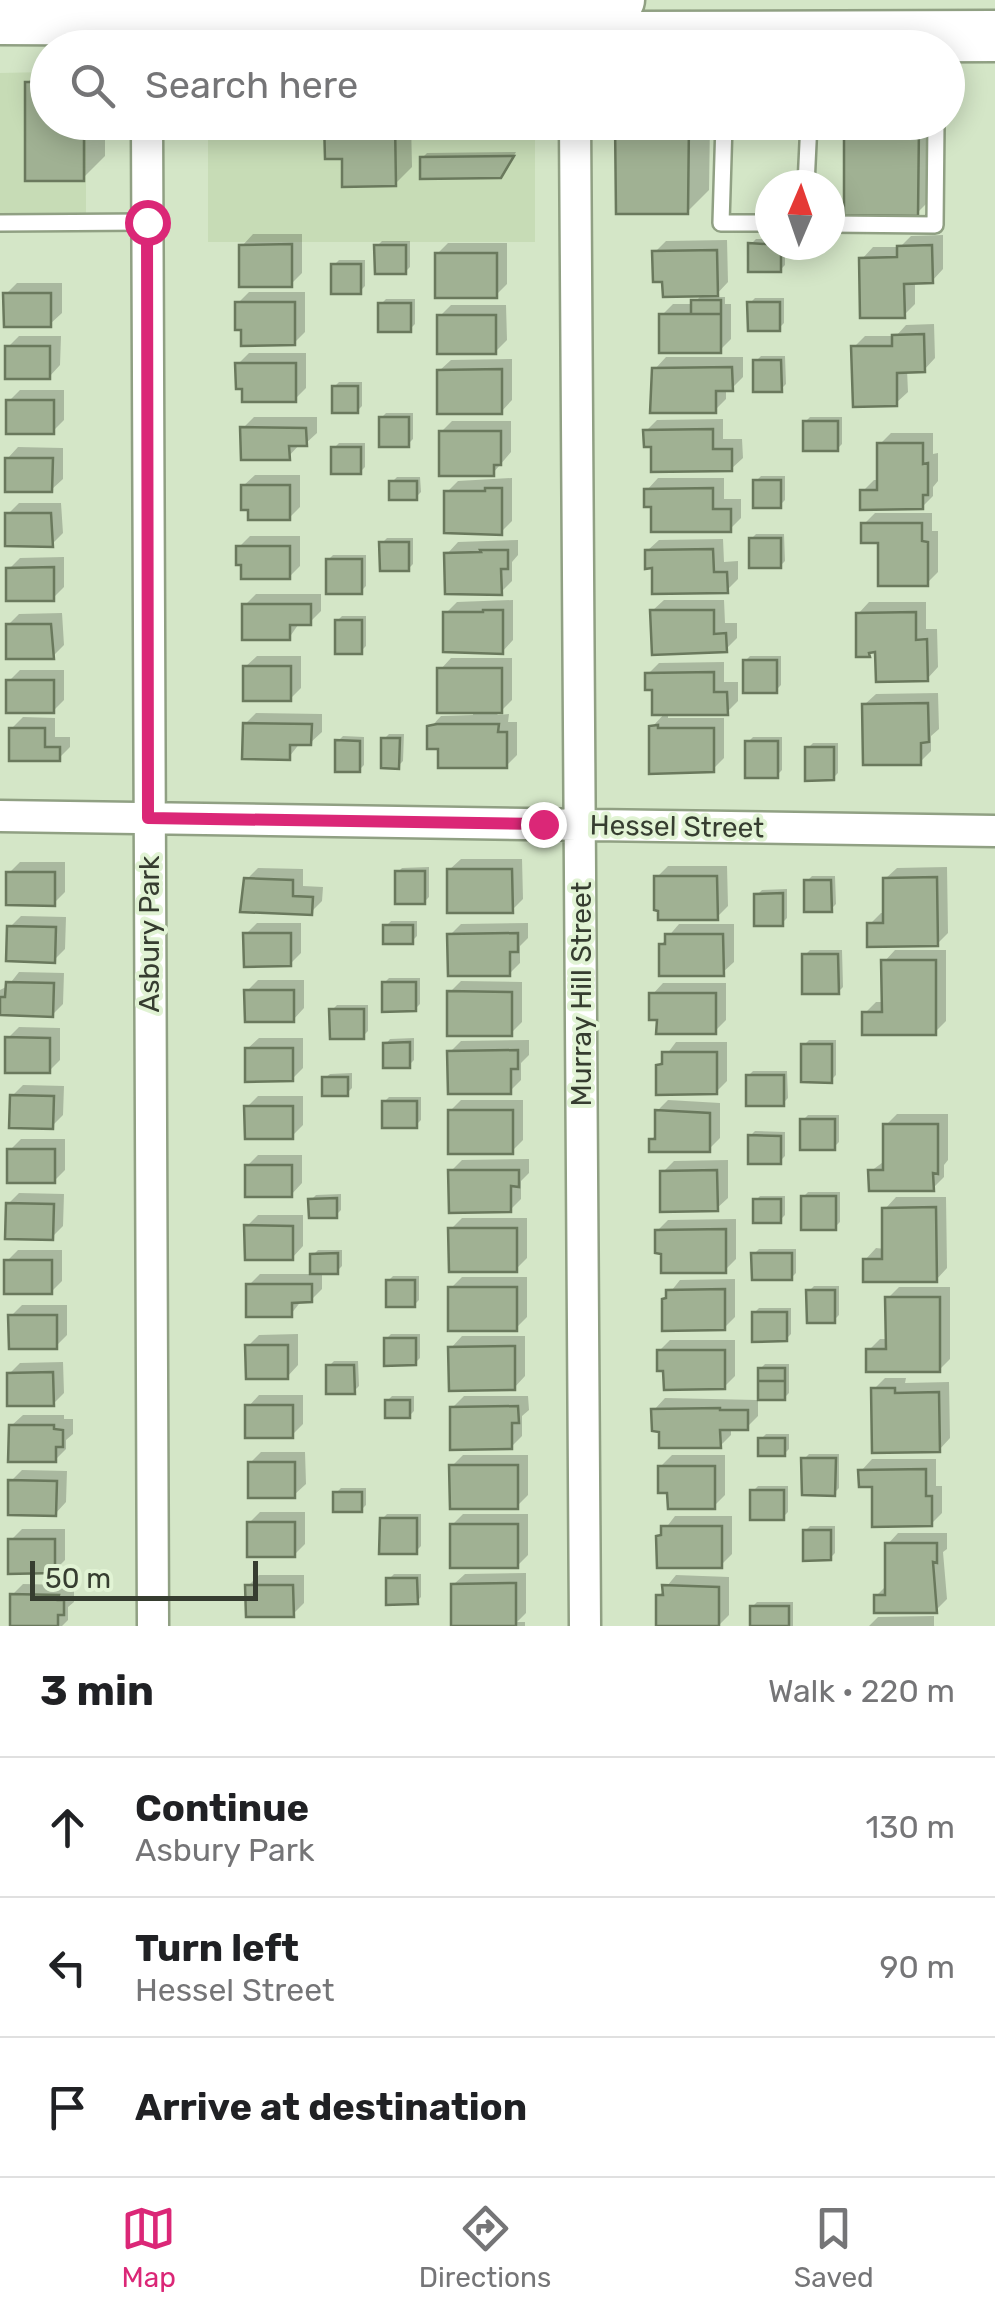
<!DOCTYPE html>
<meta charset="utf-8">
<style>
body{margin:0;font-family:Rubik,sans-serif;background:#f2f2f2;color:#202124}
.compass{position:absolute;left:755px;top:170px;width:90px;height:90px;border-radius:50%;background:#fff;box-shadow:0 5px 25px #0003;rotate:2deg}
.scale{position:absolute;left:30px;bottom:25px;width:228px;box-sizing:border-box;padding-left:10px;border:5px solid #363d30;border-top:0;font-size:28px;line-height:35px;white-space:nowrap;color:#363d30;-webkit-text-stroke:8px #e1f3d4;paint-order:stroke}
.stop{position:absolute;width:30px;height:30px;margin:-22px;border:8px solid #db2777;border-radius:50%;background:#fff}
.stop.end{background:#db2777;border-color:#fff;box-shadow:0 2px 10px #0008}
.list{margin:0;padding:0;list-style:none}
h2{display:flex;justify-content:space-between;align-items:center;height:130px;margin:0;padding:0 40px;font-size:42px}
h2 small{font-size:32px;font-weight:400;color:#757577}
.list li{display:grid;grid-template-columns:65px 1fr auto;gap:30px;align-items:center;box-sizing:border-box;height:140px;padding:0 40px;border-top:2px solid #e0e0e0}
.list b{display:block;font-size:38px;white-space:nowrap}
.list p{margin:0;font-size:32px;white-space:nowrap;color:#757577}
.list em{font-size:32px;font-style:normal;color:#757577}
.icon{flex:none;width:55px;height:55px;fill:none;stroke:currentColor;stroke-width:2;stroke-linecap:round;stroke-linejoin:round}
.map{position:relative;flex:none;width:995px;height:1626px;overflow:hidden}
.search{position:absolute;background:#fff;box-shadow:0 5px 25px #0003;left:30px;right:30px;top:30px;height:110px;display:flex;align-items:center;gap:25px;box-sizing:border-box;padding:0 35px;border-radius:55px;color:#757577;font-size:38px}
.sheet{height:550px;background:#fff}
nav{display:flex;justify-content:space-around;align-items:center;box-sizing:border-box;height:140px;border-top:2px solid #e0e0e0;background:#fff;font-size:28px;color:#757577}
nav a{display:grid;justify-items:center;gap:5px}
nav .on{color:#db2777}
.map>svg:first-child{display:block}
.built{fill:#c7dcb6}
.shadow{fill:#0003}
.building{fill:#a0b193;stroke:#6a795d;stroke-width:2.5}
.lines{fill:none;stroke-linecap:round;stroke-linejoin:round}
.service-casing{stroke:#90a083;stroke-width:20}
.minor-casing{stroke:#90a083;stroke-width:35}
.trunk-casing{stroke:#90a083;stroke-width:55}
.service{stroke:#fff;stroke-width:15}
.minor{stroke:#fff;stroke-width:30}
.trunk{stroke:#fff;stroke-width:50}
.route{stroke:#db2777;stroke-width:12}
.labels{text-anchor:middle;stroke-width:8;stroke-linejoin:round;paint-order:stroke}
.street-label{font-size:28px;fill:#363d30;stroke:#e1f3d4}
</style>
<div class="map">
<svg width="995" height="1626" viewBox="0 0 995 1626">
<rect width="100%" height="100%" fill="#d4e6c7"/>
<path class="built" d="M47,72L48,122L86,123V213L0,214V73Z
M208,123H535V242H208Z"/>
<path class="shadow" d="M48,63V122H105V156L83,178H27V83Z
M327,122H411L412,167L395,184L344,157Z
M617,122H710L709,190L687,212Z
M847,122H940L939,191L917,213Z
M516,152L506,170L422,158L427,153Z
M253,234H302V273L291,284L242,246Z
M943,235V269L932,281H915V304L904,315L862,259L873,247H900L911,236Z
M756,239H770V245H785V265L780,270L751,244Z
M727,240L728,282L714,297H725V304H731V339L720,350L662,315L673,304H694L702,294L655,252L666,241Z
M382,241H410V267L405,272L377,246Z
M448,243H507V284L496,295L437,254Z
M339,260H365V286L360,291L334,265Z
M17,283H62V313L50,324L6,294Z
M249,292H305V332L294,343L244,327L238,303Z
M755,298H784V323L779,328L750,303Z
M386,299H415V324L410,329L381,304Z
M451,305H506L507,340L495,352L440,316Z
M934,324L935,358L924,370H907L908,392L896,403L854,347L865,336H896L906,325Z
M19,336H61L60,365L49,377L8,347Z
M249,353H306V388L295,399L244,386L238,364Z
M761,356H785L786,384L781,389L756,361Z
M666,357H743V377L732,388H726V399L715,410L655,369Z
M512,359V400L501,412L439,371L451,360Z
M339,382H362V406L357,411L334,387Z
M20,390H64V420L53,431L9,401Z
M386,413H413V439L408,444L381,418Z
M254,417H317V433L305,444H300L288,457L243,428Z
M810,417H842V444L837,449L805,422Z
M723,419V439H742L743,458L731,469L646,431L657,420Z
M452,421H511V452L493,473L441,432Z
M891,433H933V454L938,453V481L933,487V496L922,507L863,491L874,480H880V444Z
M339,443H365V467L360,472L334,448Z
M18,447L63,448V479L51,490L7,459Z
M255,475H300V507L289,518L250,507L243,486Z
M761,476H785V500L780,505L756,481Z
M397,477H420L421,492L416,497L392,482Z
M512,478V521L501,532L447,492L458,481Z
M658,478H724V499H741V518L730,529L654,504L647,490Z
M19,503H61L63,533L52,544L8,514Z
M875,513H932V531H938V572L927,583L864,524Z
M756,534H784L785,561L780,566L751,539Z
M250,536H300V566L289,577L239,547Z
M387,538H413V564L408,569L382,543Z
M723,539L724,562L738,561V579L727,590L655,566L647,551L659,540Z
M518,540V555L512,562V581L501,592L447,554L458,542Z
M333,555H366V586L361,591L328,560Z
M64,557V587L53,598L9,569L20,558Z
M256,594H321V611L310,622H300L289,638L245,605Z
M513,600V640L502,652L446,613L457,602Z
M664,600H724L725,623H737V638L726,649L652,611Z
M869,602H926V629H937L938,667L927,679L878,650L868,654L858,614Z
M62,613L64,645L53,656L8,625L19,614Z
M342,616H366V646L361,651L337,621Z
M257,656H301V688L290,699L245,667Z
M750,656H781V685L776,690L745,661Z
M451,658H512V700L497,715L509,714L508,722H517V755L506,766L441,746L430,728L441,716L473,715V711L440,670Z
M724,662V682H738V701L727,712H668V718H724V758L713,769L652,727L666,712L648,674L659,663Z
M20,670H64V700L53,711L9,681Z
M938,693L939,729L931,736V751L920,762L864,705L876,694Z
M256,713L322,714V732L310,743H300L289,757L245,724Z
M23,717L55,718V737H70V747L59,758L11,729Z
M389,734H404L403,761L398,766L384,739Z
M343,736L364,737V765L359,770L338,741Z
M753,737H782V770L777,775L748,742Z
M813,743H838V773L833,778L808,748Z
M461,859H522L523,899L512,910L449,870Z
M20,862H65V892L54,903L9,873Z
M668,866H727L728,906L717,917L657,877Z
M429,867V897L424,902L398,872L402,868Z
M947,867L948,933L937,944L870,924L881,913H886L885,879L897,868Z
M258,868L303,869V886L323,887L322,901L311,912L247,879Z
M812,876H835L836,904L831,909L807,881Z
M787,889V918L782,923L757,895L762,890Z
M21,916L66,917L65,949L54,960L10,927Z
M391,921H417V936L412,941L386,926Z
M257,923H301V953L290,964L246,934Z
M528,923V938L520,946V963L509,974L450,935L461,924Z
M679,924H734V962L722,973L661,945Z
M810,950H842L843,987L838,992L805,955Z
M895,950H946V1021L935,1032L865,1013L876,1002H884V962Z
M19,972L64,973L63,1004L52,1015L0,1013V990L8,986Z
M389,978H420V1004L415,1009L384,983Z
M258,980H304V1008L293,1020L247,991Z
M461,981L522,982V1022L511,1033L450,992Z
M663,983H726V1020L715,1031L659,1018L652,995Z
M337,1005H368V1031L363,1036L332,1010Z
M19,1027L60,1028V1060L49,1071L8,1038Z
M259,1038H303V1068L292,1079L247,1049Z
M414,1038V1060L409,1065L386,1044L390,1039Z
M529,1040V1055L521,1063V1080L510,1091L450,1052L461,1041Z
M809,1040H836V1075L831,1080L804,1045Z
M676,1042H727V1081L716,1092L658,1066Z
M753,1071H787L788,1098L783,1103L748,1076Z
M352,1073V1088L347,1093L325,1078L330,1074Z
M23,1085L64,1086L63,1115L52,1126L12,1096Z
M258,1096H303V1125L292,1136L247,1107Z
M389,1097H421V1120L416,1125L384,1102Z
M461,1100H523V1140L512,1151L450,1111Z
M668,1100L720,1103V1138L709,1149L651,1140L657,1134V1111Z
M897,1114H948V1160L944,1165V1177L932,1189L871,1171L886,1160V1125Z
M808,1115H839V1142L834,1147L803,1120Z
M755,1131L785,1132V1156L780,1161L750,1136Z
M21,1139H65V1170L54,1181L10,1150Z
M258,1155H302V1183L291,1195L247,1166Z
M529,1159V1173L521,1181V1199L510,1210L451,1171L462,1160Z
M728,1160V1198L716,1209L663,1172L674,1161Z
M808,1192H840V1222L835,1227L803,1197Z
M19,1193L64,1194L63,1226L52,1237L8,1204Z
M341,1194V1210L336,1215L311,1200L316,1195Z
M760,1196H785V1215L780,1220L755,1201Z
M896,1197H946L947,1268L936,1280L865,1260L876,1248L885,1249V1209Z
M258,1215H303V1246L292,1258L247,1226Z
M462,1218H527V1258L516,1269L451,1229Z
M736,1219V1259L725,1270L657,1231L668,1220Z
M759,1249H796V1273L791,1278L754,1254Z
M18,1250H62V1281L51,1292L7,1261Z
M318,1250H342V1266L337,1271L322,1272V1289L311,1300H302L291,1314L249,1285L260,1274H313V1255Z
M393,1276H419V1300L414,1305L388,1281Z
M462,1277H527V1317L516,1328L451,1288Z
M735,1279V1317L724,1328L664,1300L680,1280Z
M814,1286H839V1315L834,1320L809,1291Z
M899,1287H950V1359L939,1370L869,1350L880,1339H888V1298Z
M22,1305H67V1335L56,1346L11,1316Z
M759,1308H791V1334L786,1339L754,1313Z
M298,1334V1365L287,1377L248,1346L259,1335Z
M391,1334H420V1358L415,1363L386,1339Z
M462,1336H525V1376L514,1388L451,1348Z
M670,1340H735V1376L724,1387L659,1351Z
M334,1361H358L359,1386L354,1391L329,1366Z
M63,1362L64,1393L53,1404L9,1374L20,1363Z
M765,1364H789V1393L784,1398L760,1369Z
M885,1378H906L905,1383L949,1382L950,1438L939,1450L874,1389Z
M259,1395H303V1424L292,1435L248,1407Z
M392,1396H414V1411L409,1416L387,1401Z
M464,1396H528L529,1410L522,1416V1436L511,1447L452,1408Z
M665,1398L758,1400V1416L747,1427L731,1428V1435L720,1446L661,1429L654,1410Z
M23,1415H64V1419H73V1434L66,1440V1449L55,1460L11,1426Z
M766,1434H789V1449L784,1454L761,1439Z
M261,1452H305L306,1484L294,1495L250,1463Z
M809,1454H839V1488L834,1493L804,1459Z
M463,1455H528V1495L517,1506L452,1466Z
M672,1455H725V1495L714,1506L670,1491L660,1467Z
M872,1459H936V1486H942V1513L931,1524L874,1485L861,1471Z
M22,1470L67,1471L66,1502L55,1514L11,1481Z
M758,1486H788V1512L783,1517L753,1491Z
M341,1488H366V1505L361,1510L336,1493Z
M260,1512H305V1544L294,1555L249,1523Z
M387,1514H421V1546L416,1551L382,1519Z
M463,1514H528V1555L517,1566L452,1525Z
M675,1516H732V1554L721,1565L659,1537Z
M810,1526H835V1553L830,1558L805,1531Z
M22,1529H65V1560L54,1571L11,1540Z
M898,1533H947V1549L943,1552L947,1599L936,1610L876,1596L888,1584L887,1545Z
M526,1573V1613L517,1622H525V1626H461L453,1585L465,1574Z
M394,1574H421V1597L416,1602L389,1579Z
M259,1575H304V1603L293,1614L248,1586Z
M676,1575L729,1577V1615L718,1626H659V1596Z
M23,1584L69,1585V1590H74V1602L68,1607V1620L62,1626H12V1595Z
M757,1602H793V1626H752V1607Z
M934,1616V1626H869L878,1617Z"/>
<path class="building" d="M25,82H48V122H84V181H25Z
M324,122H395L396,186L342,187V159H325Z
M615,122H689L688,214H616Z
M844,122H915L919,125L918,216L844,215Z
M514,156L501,178L420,179V157Z
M748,243L781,245V272H748Z
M292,244V287H239V245Z
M374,245H406V274H375Z
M932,245L933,283L904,284L905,318H860L859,258L897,257V246Z
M717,250L718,296L663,297L662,282H653L652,251Z
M435,253H497V298H435Z
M331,264H361V294H331Z
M3,293H51V327H4Z
M691,300H721V314H691Z
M235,302H295V345L241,346V330H235Z
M747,302H780V331H748Z
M378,303H411V332H378Z
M659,314H721V353H659Z
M437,315H496V354H437Z
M924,334L925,372L897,373V406L853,407L851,346H892V335Z
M5,346H50V379H5Z
M753,360H781L782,392H753Z
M235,363H296V402H242V389H236Z
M732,367L733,391H716V413H650L652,368Z
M502,369V414H437V370Z
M332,386H358V413H332Z
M6,400H54V434H6Z
M379,417H409V447H379Z
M803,421H838V451H803Z
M240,427L306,428L307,446H289L290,460H241Z
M713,429V449H732V471L651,472V447H644L643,430Z
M439,431H501V465H494V476H439Z
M877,443H923V464L928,463V495H923V509L860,510V490H877Z
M331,447H361V474H331Z
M5,458H53L52,492H5Z
M753,480H781V508H753Z
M389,481H417V500H389Z
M241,485H290V520H248V510H241Z
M485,488H502V535L444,533V491H485Z
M713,488V509H731V532H651V507H644V489Z
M5,513H51L53,547L5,546Z
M861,523H922V541L928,542V586H878V543H861Z
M749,538H781V568H749Z
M379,542H409V571H380Z
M236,546H290V579H241V565H236Z
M713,549L714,572H727L728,593L652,594V568L645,569V550Z
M480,550H508V569H501L502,595L445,594L444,553L481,552Z
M326,559H362V594H326Z
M54,567V601H6V568Z
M242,604H311V625H290V640H242Z
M483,610H503V654L443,652V612H483Z
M650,610H714V634L726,633L727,652L652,655Z
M916,612V640L927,639L928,681L876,682L875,652L869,653L870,657H856V613Z
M335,620H362V654H335Z
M6,624H51L54,659H6Z
M743,660H777V693H743Z
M243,666H291V701H243Z
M437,668H502V713H437Z
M714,672V692H727L728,715H652V690H645V673Z
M6,680H54V713H6Z
M928,703L929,742L921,743V765H863L862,704Z
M243,723L312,724L311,745H290V760L242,759Z
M437,724H499L498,732H507V768H438V749H427V726Z
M658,725V728H714V772L649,774V726Z
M9,728H45V747H60V761H9Z
M381,738H400L399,769L381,768Z
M335,740L360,741V772H335Z
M745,741H778V778H745Z
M805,747H834V780L805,781Z
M447,869H512L513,913H447Z
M395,871H425V904H395Z
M6,872H55V906L6,905Z
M654,876H717L718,920H658V911L654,910Z
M937,877L938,946L867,947V923H883V878Z
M244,878L293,880V896L313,897L312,915L240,912Z
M804,880H831L832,912H804Z
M783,893V926H754V894Z
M383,925H413V944H383Z
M7,926L56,927L55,963L6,961Z
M243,933H291V966L244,967Z
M518,933V952H510V976H448L447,934Z
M665,934H723L724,976H659V944H665Z
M802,954H838L839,994H802Z
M881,960H936V1035H862V1012H882Z
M6,982L54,983L53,1017L0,1015V997H5Z
M382,982H416V1011L382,1012Z
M244,990H294V1022H245Z
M447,991L512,992V1036H447Z
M649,993H716V1034H656L657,1020H649Z
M329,1009H364V1039H330Z
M5,1037L50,1038V1073H5Z
M410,1042V1068H383V1043Z
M801,1044H832V1083L801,1082Z
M245,1048H293V1081L245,1082Z
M518,1050V1069H511V1094H448L447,1051Z
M662,1052H717V1094L656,1095V1065L662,1064Z
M746,1075H784V1106H746Z
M322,1077H348V1096H322Z
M10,1095L54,1096L53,1129L9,1128Z
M382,1101H417V1128H382Z
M244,1106H293V1139H245Z
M448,1110H513V1154H448Z
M655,1110L710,1113V1152H649V1139H655Z
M800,1119H835V1150H800Z
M883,1124H938V1174L933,1173L934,1191H869L868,1170H883Z
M748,1135L781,1136V1164H748Z
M7,1149H55V1183H7Z
M245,1165H292V1197H245Z
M448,1170H519V1187L511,1186V1212L449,1213Z
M717,1170L718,1211L660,1212V1171Z
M801,1196H836V1230H801Z
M337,1198V1218H309L308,1199Z
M753,1199H781V1223H753Z
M6,1203L54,1204L53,1240L5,1239Z
M936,1207L937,1282H863V1259H882V1208Z
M244,1225L293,1226V1260H245Z
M448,1228H517V1272H449Z
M726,1229V1273H661V1254L655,1253V1230Z
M338,1253V1274H310V1254Z
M751,1253H792V1280H752Z
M4,1260H52V1294H4Z
M386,1280H415V1307H386Z
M246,1284H312V1302L292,1303V1317H246Z
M448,1287H517V1331H448Z
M725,1289V1330L662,1331V1299L666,1298V1290Z
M806,1290H835V1323H807Z
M885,1297H940V1372H866V1349H886Z
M752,1312H787V1341L752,1342Z
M8,1315H57V1349H9Z
M384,1338H416V1365L384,1366Z
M245,1345H288V1379H246Z
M515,1346V1390L449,1391L448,1347Z
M657,1350H725V1389L664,1390L663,1371H657Z
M326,1365H354L355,1394H326Z
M758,1368H785V1381H758Z
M53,1372L54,1406H7V1373Z
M758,1381H785V1400H758Z
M871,1388H895V1393L939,1392L940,1452L872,1453Z
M385,1400H410V1418H385Z
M245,1405H293V1438H245Z
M518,1406L519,1423H512V1449L450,1450V1407Z
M720,1408V1410H748V1430H720L721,1448H659V1432L652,1431L651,1409Z
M9,1425H54V1429L63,1430V1447H56V1462H8Z
M758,1438H785V1456H758Z
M801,1458H836L835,1496L802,1495Z
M248,1462H295V1498H248Z
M449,1465H518V1509H450Z
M658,1466H715V1509H668L667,1493H658Z
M926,1469V1496H932V1526L872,1527V1487H859L858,1470Z
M8,1480L57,1481L56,1516L8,1515Z
M750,1490H784V1520H750Z
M333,1492H362V1512H333Z
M380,1518H417V1554H379Z
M247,1522H295V1557H247Z
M450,1524H518V1568H450Z
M661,1526H722V1568H657L656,1536L661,1535Z
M803,1530H831V1560L803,1561Z
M8,1539H55V1573L8,1574Z
M885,1543H937V1563L933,1562L937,1613H874V1595H885Z
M386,1578H417L418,1604L386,1605Z
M516,1583V1626H451V1584Z
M245,1585H293L294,1617H246Z
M662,1585L719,1587V1626H656V1595H663Z
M10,1594L59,1595L58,1600H64V1615H58V1626H10Z
M750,1606H789V1626H750Z"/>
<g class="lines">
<defs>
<path id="service" d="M724,123L721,223H770
M806,185L809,122
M0,223L147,222
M830,224L935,225L936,122"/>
<path id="minor" d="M147,122L153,1626
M575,122L585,1626
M0,816L995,831"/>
<path id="trunk" d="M0,19L575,22L619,0
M575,22L630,37L995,36"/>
</defs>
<use href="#service" class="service-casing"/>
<use href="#minor" class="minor-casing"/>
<use href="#trunk" class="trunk-casing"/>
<use href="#service" class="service"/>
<use href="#minor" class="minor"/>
<use href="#trunk" class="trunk"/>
</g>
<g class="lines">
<path class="route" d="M147,222L148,818L543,824"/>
</g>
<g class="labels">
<g class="street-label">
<text transform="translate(677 826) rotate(1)" y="10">Hessel Street</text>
<text transform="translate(149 934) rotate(-90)" y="10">Asbury Park</text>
<text transform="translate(581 994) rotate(-90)" y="10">Murray Hill Street</text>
</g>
</g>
</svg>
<svg class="compass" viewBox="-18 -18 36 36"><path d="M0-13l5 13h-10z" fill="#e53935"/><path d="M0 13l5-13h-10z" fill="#757577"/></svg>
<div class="scale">50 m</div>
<div class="stop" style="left:147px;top:222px"></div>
<div class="stop end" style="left:543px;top:824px"></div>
<div class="search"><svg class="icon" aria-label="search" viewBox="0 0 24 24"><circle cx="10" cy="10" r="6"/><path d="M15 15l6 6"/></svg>Search here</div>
</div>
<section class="sheet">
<h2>3 min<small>Walk · 220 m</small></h2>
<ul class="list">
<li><svg class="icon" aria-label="ahead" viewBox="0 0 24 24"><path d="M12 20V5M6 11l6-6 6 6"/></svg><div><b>Continue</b><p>Asbury Park</p></div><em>130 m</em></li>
<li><svg class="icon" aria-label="left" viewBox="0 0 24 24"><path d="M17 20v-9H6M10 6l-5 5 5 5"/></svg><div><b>Turn left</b><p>Hessel Street</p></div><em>90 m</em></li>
<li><svg class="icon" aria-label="arrive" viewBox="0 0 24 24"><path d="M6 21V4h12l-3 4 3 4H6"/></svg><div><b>Arrive at destination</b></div></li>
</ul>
</section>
<nav>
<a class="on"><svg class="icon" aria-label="map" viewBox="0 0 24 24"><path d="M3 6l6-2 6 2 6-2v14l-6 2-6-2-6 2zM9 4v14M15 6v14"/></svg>Map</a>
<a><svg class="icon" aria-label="directions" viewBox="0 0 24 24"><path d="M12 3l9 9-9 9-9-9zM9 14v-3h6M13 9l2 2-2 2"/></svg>Directions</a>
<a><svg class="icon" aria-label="saved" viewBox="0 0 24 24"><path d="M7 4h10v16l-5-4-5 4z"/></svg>Saved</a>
</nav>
